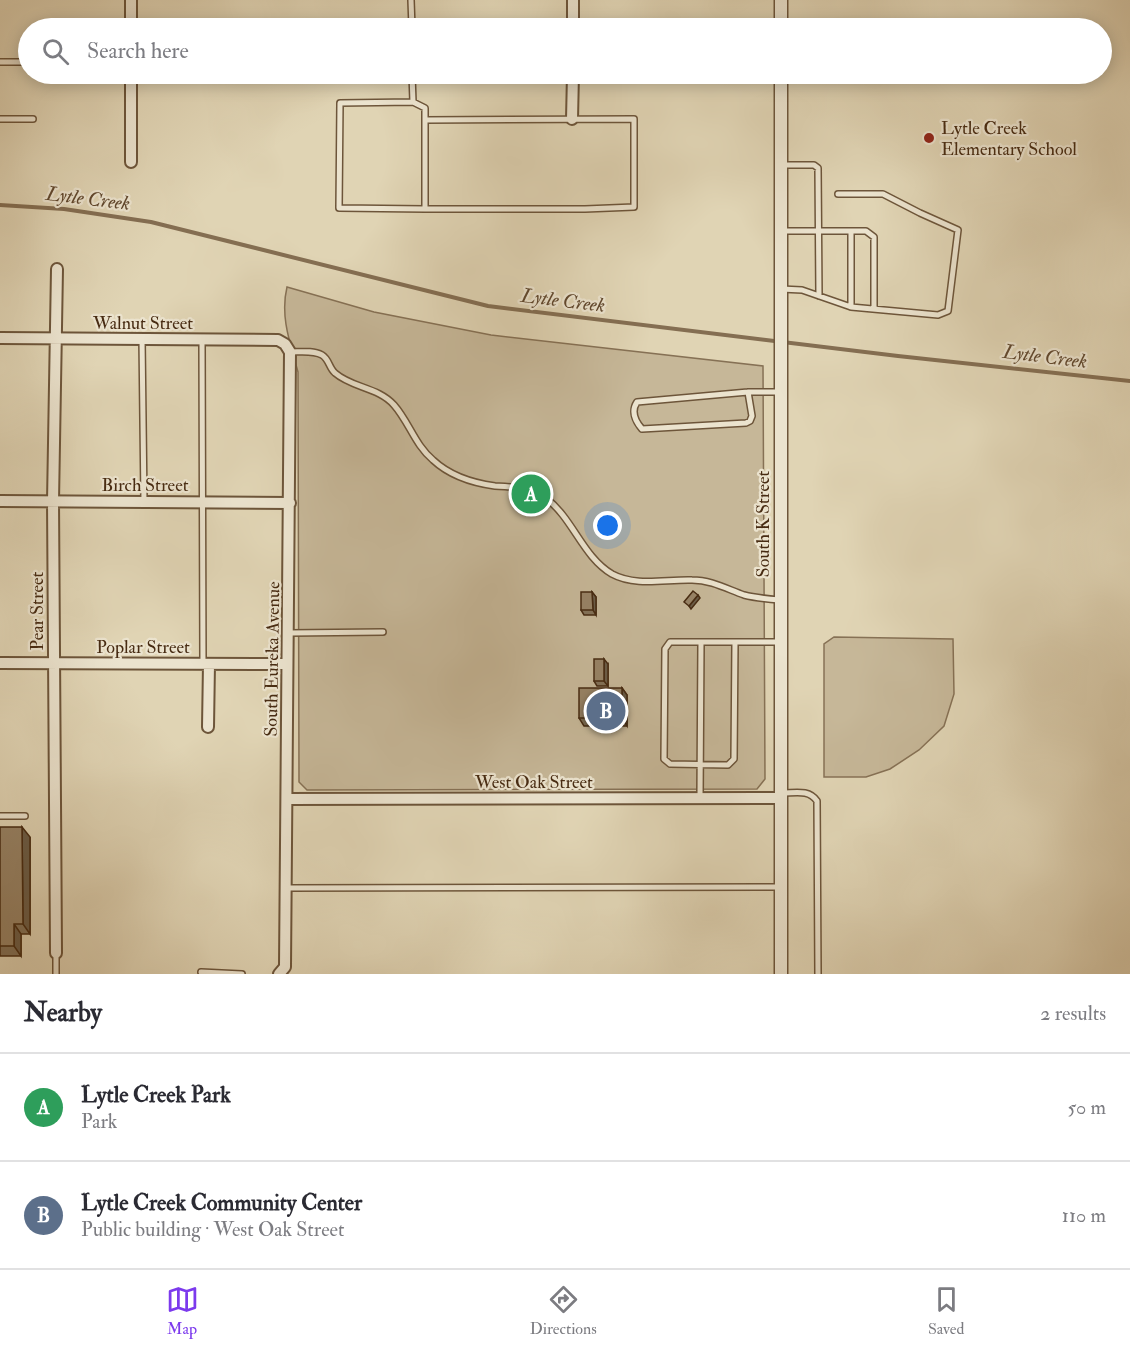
<!DOCTYPE html>
<meta charset="utf-8">
<style>
body{margin:0;font-family:"IM FELL Double Pica",serif;background:#f2f2f3;color:#2b2b33}
.you{position:absolute;left:608px;top:526px;width:21px;height:21px;margin:-15px;border:4px solid #fff;border-radius:50%;background:#1a73e8;box-shadow:0 0 0 9px #1a73e833}
.badge{display:grid;place-items:center;width:39px;height:39px;border-radius:50%;background:#7c3aed;color:#fff;font-size:20px;font-weight:700}
.pin{position:absolute;translate:-50% -50%;border:3px solid #fff;box-shadow:0 2px 6px #0006}
.list{margin:0;padding:0;list-style:none}
h2{display:flex;justify-content:space-between;align-items:center;height:78px;margin:0;padding:0 24px;font-size:26px}
h2 small{font-size:20px;font-weight:400;color:#7c7c81}
.list li{display:grid;grid-template-columns:39px 1fr auto;gap:18px;align-items:center;box-sizing:border-box;height:108px;padding:0 24px;border-top:2px solid #e1e1e2}
.list b{display:block;font-size:22px;white-space:nowrap}
.list p{margin:0;font-size:20px;white-space:nowrap;color:#7c7c81}
.list em{font-size:20px;font-style:normal;color:#7c7c81}
.icon{flex:none;width:33px;height:33px;fill:none;stroke:currentColor;stroke-width:2;stroke-linecap:round;stroke-linejoin:round}
.map{position:relative;flex:none;width:1130px;height:974px;overflow:hidden}
.search{position:absolute;background:#fff;box-shadow:0 3px 15px #0003;left:18px;right:18px;top:18px;height:66px;display:flex;align-items:center;gap:15px;box-sizing:border-box;padding:0 21px;border-radius:33px;color:#7c7c81;font-size:22px}
.sheet{height:294px;background:#fff}
nav{display:flex;justify-content:space-around;align-items:center;box-sizing:border-box;height:84px;border-top:2px solid #e1e1e2;background:#fff;font-size:16px;color:#7c7c81}
nav a{display:grid;justify-items:center;gap:3px}
nav .on{color:#7c3aed}
.map>svg:first-child{display:block}
.green{fill:#c6b798;stroke:#867155;stroke-width:1.5}
.lines{fill:none;stroke-linecap:round;stroke-linejoin:round}
.stream{stroke:#846e52;stroke-width:4}
.service-casing{stroke:#6d553a;stroke-width:8}
.minor-casing{stroke:#6d553a;stroke-width:14}
.tertiary-casing{stroke:#6d553a;stroke-width:15}
.service{stroke:#ebe3ce;stroke-width:5}
.minor{stroke:#ebe3ce;stroke-width:10}
.tertiary{stroke:#ebe3ce;stroke-width:12}
.wall{fill:#827158;stroke:#472b12;stroke-width:1.5}
.shaded-wall{fill:#6a5c47;stroke:#472b12;stroke-width:1.5}
.building{fill:#978366;stroke:#472b12;stroke-width:1.5}
.poi-dot{fill:#8f2418;stroke:#ebe3ce;stroke-width:2}
.labels{text-anchor:middle;stroke-width:4.5;stroke-linejoin:round;paint-order:stroke}
.poi-label{font-size:18px;fill:#472b12;stroke:#ebe3ce;text-anchor:start}
.street-label{font-size:18px;fill:#472b12;stroke:#ebe3ce}
.water-label{font-size:20px;font-style:italic;fill:#60472d;stroke:#ebe3ce}
</style>
<div class="map">
<svg width="1130" height="974" viewBox="0 0 1130 974">
<rect width="100%" height="100%" fill="#e0d4b4"/>
<filter id="stains"><feTurbulence type="fractalNoise" baseFrequency=".00333" numOctaves="4"/><feColorMatrix values="0 0 0 0 .2 0 0 0 0 .09 0 0 0 0 .02 0 0 0 .5 -.17"/></filter>
<radialGradient id="worn" r=".72"><stop offset=".6" stop-color="#630" stop-opacity="0"/><stop offset="1" stop-color="#630" stop-opacity=".3"/></radialGradient>
<path class="green" d="M287,287L374,312L491,335L763,366L765,779L757,789L307,790L299,782L298,372C290,343 280,316 287,287Z
M834,637L953,639L954,694L944,726L919,750L890,769L866,777H824V644Z"/>
<g class="lines">
<path class="stream" d="M0,205L64,209L151,222L488,306L898,356L1130,381"/>
<defs>
<path id="service" d="M411,0L412,28
M0,62H28
M412,74L413,102L425,108V209H585L634,207V119L425,120
M413,102L340,103L339,208L425,209
M0,119H33
M781,165H814L818,168L819,296
M782,231H866L874,237V309
M851,231V307
M781,289L802,290L851,307L938,315L948,311L958,230L920,213L883,194H838
M142,339L144,502
M202,340L203,664
M290,352C300,352 313,350 322,355C329,359 329,368 335,373C352,388 378,387 394,405C409,422 415,445 433,460C449,475 473,483 495,486C513,487 531,487 547,499C573,519 583,557 612,574C636,587 666,579 692,580C711,580 727,589 744,595C756,598 768,599 780,600
M748,392L752,416L750,421L746,423L642,429C635,421 631,411 637,402L748,392H780
M289,633L383,632
M735,642L734,759L728,765L670,764L664,759L665,649L670,642C707,642 743,642 780,642
M782,793C795,793 809,789 817,801L818,974
M700,798L701,642
M0,816H25
M286,888L779,887
M56,953V974
M201,972L242,974"/>
<path id="minor" d="M131,28V0
M573,28V0
M572,119L573,74
M131,162V74
M0,338L278,340L285,344L290,352L285,967L279,974
M0,501L290,503
M0,663L286,664
M208,727L209,664
M287,799L781,798
M56,953L53,501L57,269"/>
<path id="tertiary" d="M781,0V28
M781,974V74"/>
</defs>
<use href="#service" class="service-casing"/>
<use href="#minor" class="minor-casing"/>
<use href="#tertiary" class="tertiary-casing"/>
<use href="#service" class="service"/>
<use href="#minor" class="minor"/>
<use href="#tertiary" class="tertiary"/>
</g>
<path class="wall" d="M592,592L596,597V615H584L581,610Z
M608,664V686H597L594,681Z
M622,688L627,695V726H584L579,718Z
M30,837V934H21V956H0V918Z"/>
<path class="shaded-wall" d="M592,592L596,597V615L593,610Z
M698,595L700,598L691,609L689,606Z
M604,659L608,664V686L604,681Z
M622,688L627,695V726L622,718Z
M22,827L30,837V934L23,924Z
M14,924L21,934V956L14,946Z"/>
<path class="building" d="M693,591L698,595L689,606L684,602Z
M581,592H592L593,610H581Z
M594,659H604V681H594Z
M579,688H622V718H579Z
M0,827H22L23,924H14V946H0Z"/>
<circle class="poi-dot" cx="929" cy="138" r="6"/>
<g class="labels">
<g class="poi-label">
<text x="941" y="134">Lytle Creek<tspan x="941" dy="21">Elementary School</tspan></text>
</g>
<g class="street-label">
<text x="143" y="329">Walnut Street</text>
<text x="145" y="491">Birch Street</text>
<text transform="translate(763 524) rotate(-90)" y="6">South K Street</text>
<text transform="translate(37 611) rotate(-90)" y="6">Pear Street</text>
<text x="143" y="653">Poplar Street</text>
<text transform="translate(272 659) rotate(-89)" y="6">South Eureka Avenue</text>
<text x="534" y="788">West Oak Street</text>
</g>
<g class="water-label">
<text transform="translate(88 198) rotate(7)" y="7">Lytle Creek</text>
<text transform="translate(563 300) rotate(7)" y="7">Lytle Creek</text>
<text transform="translate(1045 356) rotate(7)" y="7">Lytle Creek</text>
</g>
</g>
<rect width="100%" height="100%" filter="url(#stains)"/>
<rect width="100%" height="100%" fill="url(#worn)"/>
</svg>
<div class="you"></div>
<div class="pin badge" style="left:531px;top:494px;background:#2e9e5b">A</div>
<div class="pin badge" style="left:606px;top:711px;background:#5c6f8a">B</div>
<div class="search"><svg class="icon" aria-label="search" viewBox="0 0 24 24"><circle cx="10" cy="10" r="6"/><path d="M15 15l6 6"/></svg>Search here</div>
</div>
<section class="sheet">
<h2>Nearby<small>2 results</small></h2>
<ul class="list">
<li><span class="badge" style="background:#2e9e5b">A</span><div><b>Lytle Creek Park</b><p>Park</p></div><em>50 m</em></li>
<li><span class="badge" style="background:#5c6f8a">B</span><div><b>Lytle Creek Community Center</b><p>Public building · West Oak Street</p></div><em>110 m</em></li>
</ul>
</section>
<nav>
<a class="on"><svg class="icon" aria-label="map" viewBox="0 0 24 24"><path d="M3 6l6-2 6 2 6-2v14l-6 2-6-2-6 2zM9 4v14M15 6v14"/></svg>Map</a>
<a><svg class="icon" aria-label="directions" viewBox="0 0 24 24"><path d="M12 3l9 9-9 9-9-9zM9 14v-3h6M13 9l2 2-2 2"/></svg>Directions</a>
<a><svg class="icon" aria-label="saved" viewBox="0 0 24 24"><path d="M7 4h10v16l-5-4-5 4z"/></svg>Saved</a>
</nav>
